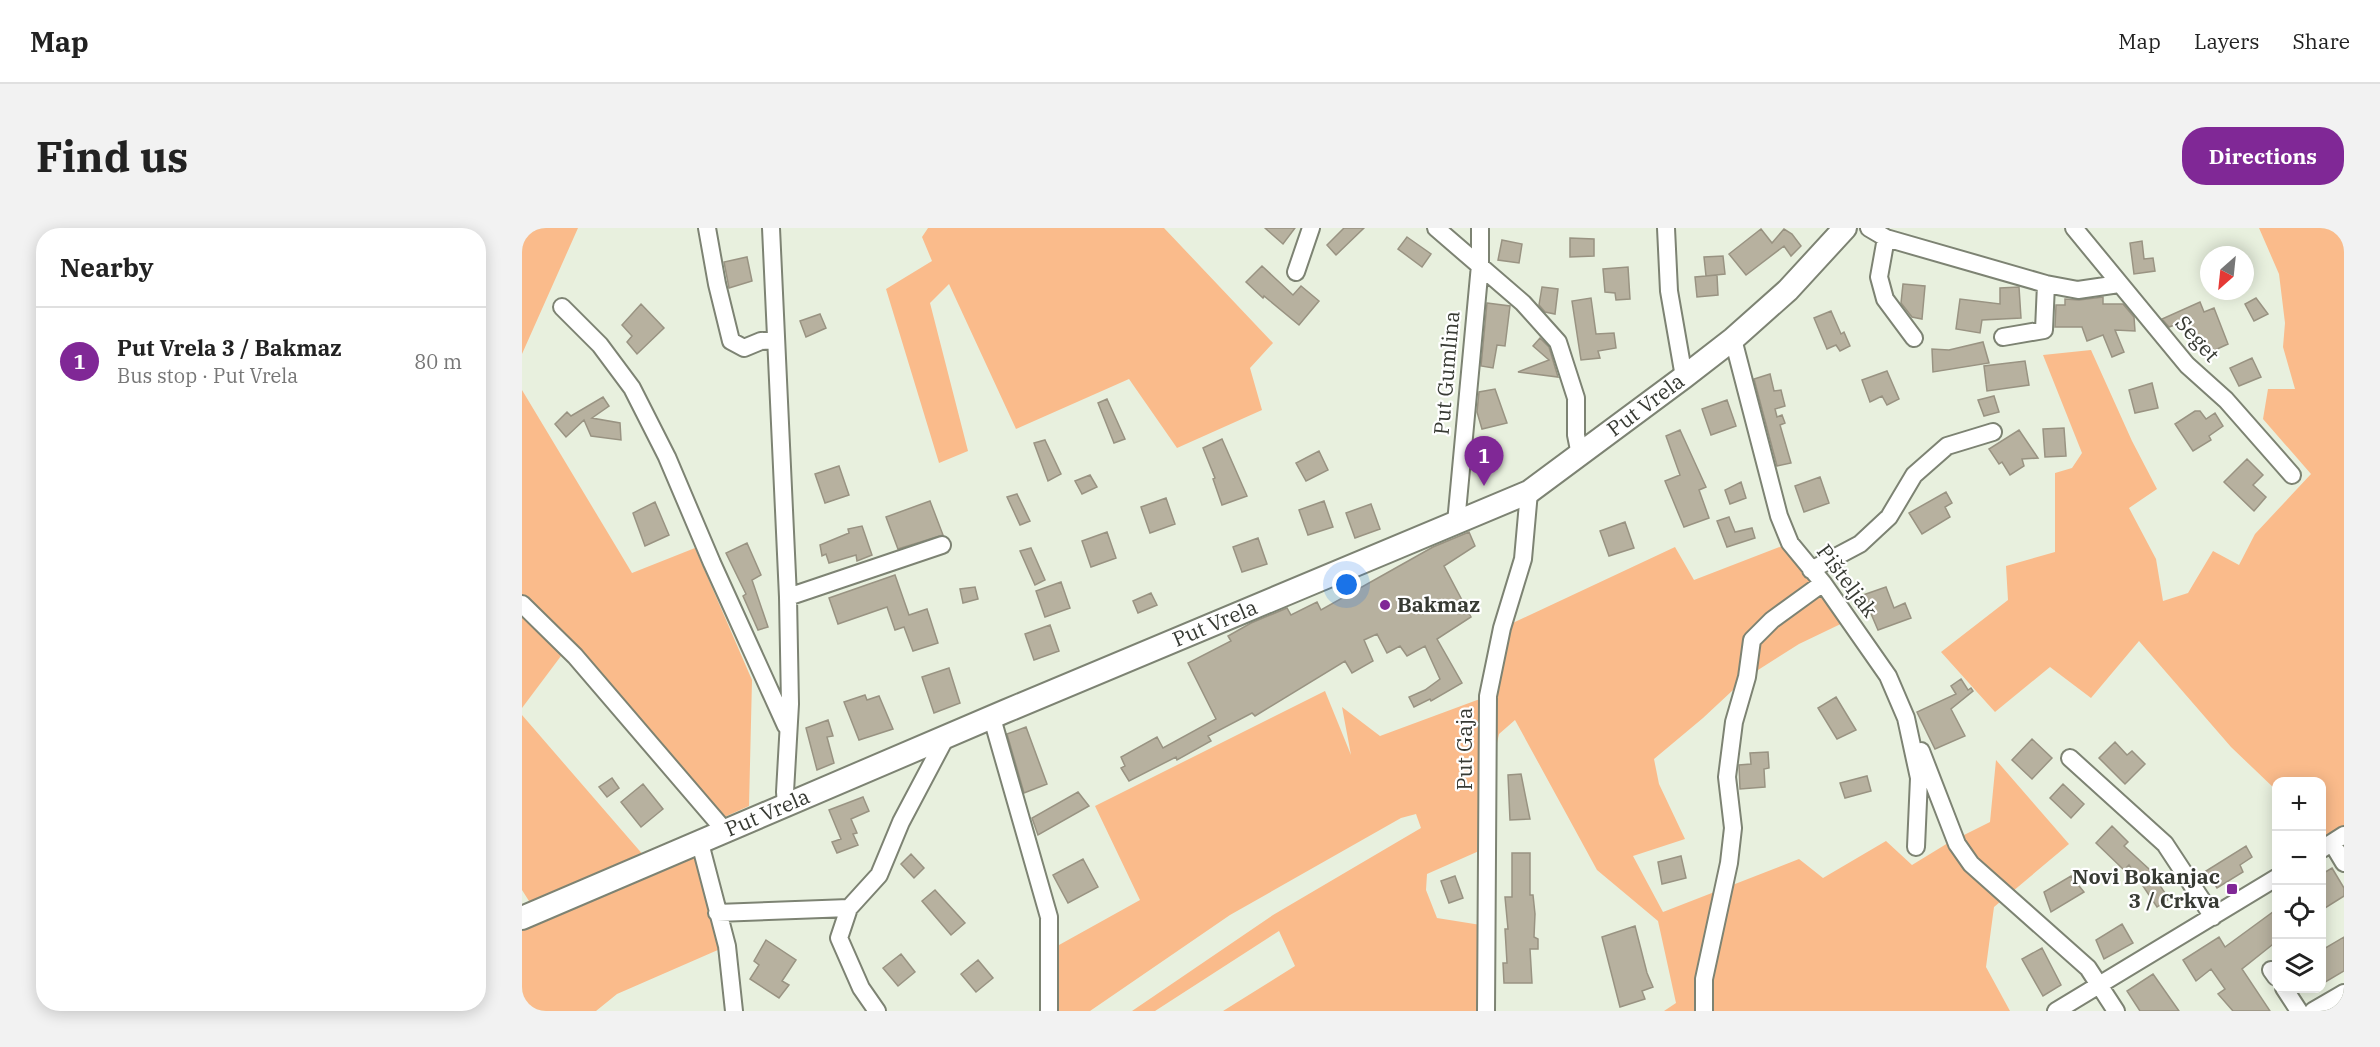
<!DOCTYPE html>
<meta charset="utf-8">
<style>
body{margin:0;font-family:"IBM Plex Serif",serif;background:#f2f2f2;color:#222}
.controls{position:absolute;right:18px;bottom:18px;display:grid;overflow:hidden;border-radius:12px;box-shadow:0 3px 15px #0003}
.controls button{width:54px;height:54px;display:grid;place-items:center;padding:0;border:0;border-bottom:2px solid #e0e0e0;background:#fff;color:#222;font:30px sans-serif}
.compass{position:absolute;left:1678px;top:18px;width:54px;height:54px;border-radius:50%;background:#fff;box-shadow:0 3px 15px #0003;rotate:207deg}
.you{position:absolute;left:825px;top:357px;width:21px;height:21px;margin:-15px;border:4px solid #fff;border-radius:50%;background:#1a73e8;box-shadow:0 0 0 9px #1a73e833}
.badge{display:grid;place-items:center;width:39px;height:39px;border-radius:50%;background:#802896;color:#fff;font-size:20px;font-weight:700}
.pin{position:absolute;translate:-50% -50px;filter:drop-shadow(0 2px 3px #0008)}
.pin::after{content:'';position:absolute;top:32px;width:21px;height:18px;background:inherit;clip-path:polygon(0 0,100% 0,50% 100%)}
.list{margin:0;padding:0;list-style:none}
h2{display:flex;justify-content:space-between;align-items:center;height:78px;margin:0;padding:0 24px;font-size:26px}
h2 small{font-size:20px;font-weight:400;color:#767676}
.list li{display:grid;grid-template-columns:39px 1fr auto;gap:18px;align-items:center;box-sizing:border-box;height:108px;padding:0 24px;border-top:2px solid #e0e0e0}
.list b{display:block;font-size:22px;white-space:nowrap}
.list p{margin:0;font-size:20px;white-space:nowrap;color:#767676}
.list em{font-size:20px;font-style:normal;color:#767676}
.icon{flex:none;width:33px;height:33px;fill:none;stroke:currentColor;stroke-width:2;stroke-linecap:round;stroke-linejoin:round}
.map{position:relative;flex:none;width:1822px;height:783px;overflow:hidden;border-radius:24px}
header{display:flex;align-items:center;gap:36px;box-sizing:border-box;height:84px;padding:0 30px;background:#fff;border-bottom:2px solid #e0e0e0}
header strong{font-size:28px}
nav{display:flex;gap:33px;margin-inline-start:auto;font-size:21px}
.intro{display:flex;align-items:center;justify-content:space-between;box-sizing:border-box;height:144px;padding:0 36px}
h1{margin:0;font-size:42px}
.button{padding:15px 27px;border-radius:24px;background:#802896;color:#fff;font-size:21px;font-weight:700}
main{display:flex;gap:36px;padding:0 36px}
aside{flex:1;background:#fff;border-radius:24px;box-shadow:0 3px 15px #0003}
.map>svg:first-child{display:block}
.green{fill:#fabb8b}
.building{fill:#b7b19f;stroke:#999382;stroke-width:1.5}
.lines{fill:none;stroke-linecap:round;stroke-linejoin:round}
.minor-casing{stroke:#7d8373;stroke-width:20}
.secondary-casing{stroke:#7d8373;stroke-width:26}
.minor{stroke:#fff;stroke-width:16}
.secondary{stroke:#fff;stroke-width:22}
.poi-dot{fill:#802896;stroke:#fff;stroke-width:2}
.labels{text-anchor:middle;stroke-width:4.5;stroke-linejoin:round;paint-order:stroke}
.street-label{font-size:21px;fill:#373a33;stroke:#fff}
.poi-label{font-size:21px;font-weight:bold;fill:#373a33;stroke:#fff;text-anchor:start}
</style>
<header>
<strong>Map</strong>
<nav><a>Map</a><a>Layers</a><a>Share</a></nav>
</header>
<div class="intro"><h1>Find us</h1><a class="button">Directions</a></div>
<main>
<aside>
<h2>Nearby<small></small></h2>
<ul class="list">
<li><span class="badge">1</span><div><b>Put Vrela 3 / Bakmaz</b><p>Bus stop · Put Vrela</p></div><em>80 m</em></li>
</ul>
</aside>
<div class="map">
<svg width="1822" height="783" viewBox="0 0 1822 783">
<rect width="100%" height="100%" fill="#e8f0de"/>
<path class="green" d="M0,0H56L0,126Z
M406,0H642L751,115L728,140L740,182L655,220L607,151L494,201L427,56L408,75L446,223L417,235L364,61L410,33L400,9Z
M1737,0H1822V607L1810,615L1800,604V554H1754V562L1709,519L1617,413L1569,470L1528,439L1473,484L1419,424L1486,372L1484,338L1533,324V245L1550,240L1560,225L1521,127L1569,122L1610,213L1635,261L1607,280L1634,331L1641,373L1666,365L1691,323L1717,337L1733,306L1789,246L1741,191L1746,161H1773L1761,119L1763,95L1757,46Z
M0,162L110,345L173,320L230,452L227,578L187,596L48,416L0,480Z
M1268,315L1327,392L1277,416L1225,449L1181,490L1132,531L1137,556L1163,611L1111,628L1141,684L1277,631L1301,650L1364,613L1390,637L1426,615L1468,594L1474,532L1547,616L1472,679L1464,739L1488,783H1142L1154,775L1136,693L1075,642L993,492L977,506L966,555V619L905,646L904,662L915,690L965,698L964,783H701L773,738L757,703L633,783H610L751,687L899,600L894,586L879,590L708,687L568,783H533L535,756L528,748V722L618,672L573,578L803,463L829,527L820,479L858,508L966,468L980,400L1153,319L1172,352Z
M0,487L129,636L178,615L205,718L95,766L74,783H0V690L14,684L0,662Z"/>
<path class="building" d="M743,0H773L761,16Z
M822,0H842L814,27L805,17Z
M1239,1L1250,15L1262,1L1270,6L1279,18L1269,28L1262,18L1224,47L1207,26Z
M885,9L909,26L900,39L876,21Z
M1048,10L1072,11V28L1048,29Z
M980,12L1000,16L997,35L976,32Z
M1620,13L1622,31L1631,30L1633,43L1612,46L1608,15Z
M1201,28L1203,46L1184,48L1182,29Z
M225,29L230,53L207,60L202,34Z
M740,38L771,67L779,58L797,73L777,97L742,68L741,70L724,54Z
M1106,39L1108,71L1094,72L1093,65L1083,64L1081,41Z
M1195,47L1196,67L1175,69L1173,49Z
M1381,56L1403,58L1400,91L1390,89L1379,75Z
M1020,59L1036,61L1033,86L1023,84L1017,77Z
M1497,59L1499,90L1460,92L1458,105L1434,101L1438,71L1478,76V60Z
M1581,69V76H1601L1612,89L1613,103L1593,102L1602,124L1590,129L1581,107L1565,113L1560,99H1533L1534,77H1543V71L1557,72Z
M1069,70L1074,106L1092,105L1094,120L1076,123L1078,130L1059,132L1050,73Z
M1734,70L1746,86L1732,93L1723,76Z
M1678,74L1682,84L1692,80L1706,116L1680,128L1666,92L1647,99L1640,91Z
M965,75L988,78L983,118L975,117L971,140L959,138Z
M119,76L142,100L115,126L105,114L110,108L100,97Z
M1309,83L1319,106L1322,104L1328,118L1318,123L1314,117L1305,121L1292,90Z
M298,86L304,100L284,109L278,93Z
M1018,110L1027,119L1036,149L996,144L1027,132L1011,118Z
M1461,114L1467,135L1411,144L1410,121L1427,122Z
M1730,130L1739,149L1717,158L1708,140Z
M1503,133L1507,157L1465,163L1462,138Z
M1365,143L1377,171L1365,177L1360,168L1348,174L1340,152Z
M1248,146L1252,163L1259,162L1263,178L1253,181L1255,189L1260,187L1263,195L1258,197L1269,235L1255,238L1232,151Z
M1630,155L1636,180L1613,185L1607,162Z
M973,161L985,195L960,201L955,184L957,164Z
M1472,168L1477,184L1462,188L1456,172Z
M81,169L87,178L70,190L98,195L99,212L69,208L62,192L44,209L33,196L45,184L49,188Z
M585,171L603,211L592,215L576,175Z
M1205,172L1214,198L1189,207L1180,181Z
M1673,183H1678L1684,191L1693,185L1701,198L1687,208L1689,212L1671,223L1653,196Z
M1542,200L1544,228L1523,229L1521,201Z
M1158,202L1184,259L1177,262L1187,290L1162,299L1143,253L1158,247L1144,208Z
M1497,202L1516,230L1500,231L1502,238L1488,247L1480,234L1477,236L1467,221Z
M700,211L725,268L700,277L691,251L693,250L681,220Z
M523,212L539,246L526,253L512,215Z
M797,223L806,242L784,253L774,235Z
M1725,231L1741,247L1731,257L1744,269L1732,283L1702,254Z
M317,238L327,267L303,275L293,246Z
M568,247L575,259L560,266L553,253Z
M1298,249L1307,275L1282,284L1273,258Z
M1219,254L1224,270L1208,276L1203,262Z
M1424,264L1430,275L1423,279L1428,289L1400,306L1387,285Z
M495,266L508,293L498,297L485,269Z
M644,270L653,296L628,305L619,279Z
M408,273L421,307L376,321L364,289Z
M802,273L811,299L786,307L777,282Z
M133,274L147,307L123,318L111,285Z
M849,276L858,301L833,310L824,285Z
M1207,289L1213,304L1230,300L1233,310L1205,319L1195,293Z
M1103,294L1112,320L1087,328L1078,303Z
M340,298L350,327L335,333L334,327L307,335L304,326L300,328L298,317L327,305L326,301Z
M585,304L594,330L569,339L560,313Z
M947,304L953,318L922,338L949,389L915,411L940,455L909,473L908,471L892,479L887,469L903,462L918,451L903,418L885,428L878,418L865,425L855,406L842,412L851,433L830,445L823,433L733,488L730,485L686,508L689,513L655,532L654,529L607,553L599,540L603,538L599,529L635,509L641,520L694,491L666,435L709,413L706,408L729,395L765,380L769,387L795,374L799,382L911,319Z
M736,310L745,336L720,344L711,319Z
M225,315L239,347L230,352L246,399L236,402L221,368L224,366L204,325Z
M509,320L523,352L513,357L498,323Z
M373,347L387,387L405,381L416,415L391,423L382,399L373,402L365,379L316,396L307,370Z
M539,354L548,380L523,389L514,363Z
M453,359L456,371L441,375L438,361Z
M1364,359L1372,380L1383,375L1389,390L1356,402L1341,367Z
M629,365L635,377L616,385L611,373Z
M528,397L537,423L512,432L503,406Z
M427,440L438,475L412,485L400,449Z
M1439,451L1446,462L1449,460L1451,463L1429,481L1443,508L1413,521L1395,484L1434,466L1429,458Z
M343,467L345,472L357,468L371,501L337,512L322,474Z
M1314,469L1334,502L1315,511L1296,480Z
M306,492L311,508L305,509L312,535L295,542L284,500Z
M504,499L525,556L502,565L485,506Z
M1510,511L1530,530L1510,551L1490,532Z
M1593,514L1605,527L1610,523L1623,536L1603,556L1577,530Z
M1246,524L1247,540L1242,541L1243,559L1218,561L1217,537L1229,536L1228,525Z
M999,546L1008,591L988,592L986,547Z
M1345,548L1349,563L1323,570L1318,555Z
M90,550L97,560L85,569L77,559Z
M121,556L141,581L119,599L99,574Z
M1541,556L1562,576L1549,590L1528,570Z
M556,564L567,578L516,607L510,590Z
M341,569L347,583L329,591L335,605L331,606L336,617L315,625L310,614L319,611L307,582Z
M1590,598L1606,614L1602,618L1627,641L1647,671L1635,679L1607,637L1602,642L1574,615Z
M1724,618L1730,629L1718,637L1721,644L1695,660L1684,643Z
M990,625H1008V667H1011L1013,686L1012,709L1016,711V721H1008L1010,755H982L981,735H985L983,701H986L983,669H990Z
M389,626L402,640L392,650L379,636Z
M1159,628L1164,650L1140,656L1136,634Z
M561,631L576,659L546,675L531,647Z
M1810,640L1822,660V668L1800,682V646Z
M933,648L941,670L927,675L919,653Z
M1549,648L1562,664L1529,684L1522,664Z
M413,662L443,695L429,707L400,673Z
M1755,681V713L1720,741L1748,783H1711L1696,766L1703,761L1689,741L1674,753L1661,732L1697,709L1703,719Z
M1600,696L1611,715L1582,731L1574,712Z
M1113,698L1125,745L1131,759L1120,763L1123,771L1098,779L1080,709Z
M1822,709V743L1800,756V722Z
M244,712L274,732L260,753L267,757L257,770L228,751L237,737L232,733Z
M1520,720L1539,757L1521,768L1500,731Z
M379,726L393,744L376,758L361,740Z
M456,732L471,750L454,764L439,746Z
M1631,746L1657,783H1618L1605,763Z"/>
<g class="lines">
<defs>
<path id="minor" d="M185,0L195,56L209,113L222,120L239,113L254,112
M249,0L266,369L268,476L263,564L264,577
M914,0L1001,75L1036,114L1054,170V207L1058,227
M1144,0L1147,63L1162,149
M1347,0L1364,10L1524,56L1556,62L1597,56
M1552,0L1665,137L1704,172L1770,247
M1364,10L1357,49L1363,71L1392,110
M774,44L789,0
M40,79L78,117L110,160L145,229L190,335L264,498
M1481,109L1522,102L1524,56
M1211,111L1257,288L1268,315L1301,355L1366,448L1384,490L1397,550L1394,619
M934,295L958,37V0
M1289,342L1338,316L1367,289L1392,247L1425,218L1471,204
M266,369L420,317
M0,376L53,428L204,604
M470,490L527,689V783
M1399,523L1435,616L1449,636L1566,740L1594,783
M1548,530L1643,616L1691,689
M178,615L205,718L212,783
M1810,615L1822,635
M1800,621L1822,607
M327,680L317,710L339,760L355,783
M195,685L327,680L357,647L379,594L424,509
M1749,742L1754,749
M1762,760L1777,783
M964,783L966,468L980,400L1001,331L1007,264
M1182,783V751L1207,635L1211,600L1205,549L1212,494L1225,449L1230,412L1250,392L1301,355
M1534,783L1754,650
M1791,783L1822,765"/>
<g id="secondary">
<path id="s1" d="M0,690L484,483L1007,264L1162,149L1211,111L1266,62L1323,0"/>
</g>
</defs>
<use href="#minor" class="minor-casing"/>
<use href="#secondary" class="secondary-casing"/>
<use href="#minor" class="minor"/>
<use href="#secondary" class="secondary"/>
</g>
<g class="poi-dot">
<circle cx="863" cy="377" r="6"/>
<rect x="1704" y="655" width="12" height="12" rx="3"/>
</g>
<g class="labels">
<g class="street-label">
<text transform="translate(1675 111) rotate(48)" y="7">Seget</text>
<text transform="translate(925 145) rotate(-85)" y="7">Put Gumlina</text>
<text dy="7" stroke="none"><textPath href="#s1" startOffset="1239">Put Vrela</textPath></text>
<text transform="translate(1325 353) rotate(53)" y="7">Pišteljak</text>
<text dy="7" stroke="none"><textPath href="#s1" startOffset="753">Put Vrela</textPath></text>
<text transform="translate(943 521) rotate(-90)" y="7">Put Gaja</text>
<text dy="7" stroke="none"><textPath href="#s1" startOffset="267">Put Vrela</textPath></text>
</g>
<g class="poi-label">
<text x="875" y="384">Bakmaz</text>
<text x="1698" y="656" text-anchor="end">Novi Bokanjac<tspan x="1698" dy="24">3 / Crkva</tspan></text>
</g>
</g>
</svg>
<div class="controls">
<button>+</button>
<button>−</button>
<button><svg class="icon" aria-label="locate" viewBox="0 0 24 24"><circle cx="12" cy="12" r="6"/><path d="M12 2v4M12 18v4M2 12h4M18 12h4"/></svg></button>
<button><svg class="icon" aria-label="layers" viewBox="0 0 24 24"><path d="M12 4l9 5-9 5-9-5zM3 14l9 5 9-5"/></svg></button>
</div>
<svg class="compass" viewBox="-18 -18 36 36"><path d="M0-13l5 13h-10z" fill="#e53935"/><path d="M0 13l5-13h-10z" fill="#767676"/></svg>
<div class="you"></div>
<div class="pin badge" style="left:962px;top:258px">1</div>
</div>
</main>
